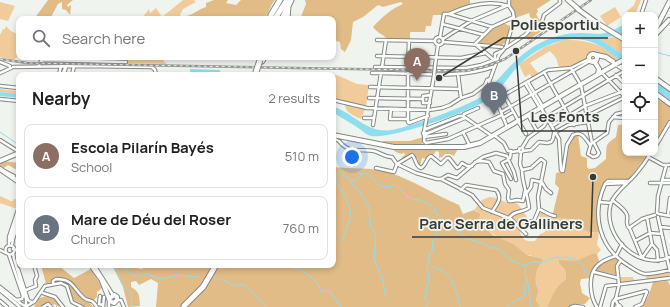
<!DOCTYPE html>
<meta charset="utf-8">
<style>
body{margin:0;font-family:Manrope,sans-serif;background:#f6f6f6;color:#222}
.controls{position:absolute;right:12px;top:12px;display:grid;overflow:hidden;border-radius:8px;box-shadow:0 2px 6px #0003}
.controls button{width:36px;height:36px;display:grid;place-items:center;padding:0;border:0;border-bottom:1px solid #e0e0e0;background:#fff;color:#222;font:20px sans-serif}
.you{position:absolute;left:352px;top:157px;width:14px;height:14px;margin:-10px;border:3px solid #fff;border-radius:50%;background:#1a73e8;box-shadow:0 0 0 6px #1a73e833}
.badge{display:grid;place-items:center;width:26px;height:26px;border-radius:50%;background:#903dac;color:#fff;font-size:13px;font-weight:700}
.pin{position:absolute;translate:-50% -33px;filter:drop-shadow(0 1px 2px #0008)}
.pin::after{content:'';position:absolute;top:21px;width:14px;height:12px;background:inherit;clip-path:polygon(0 0,100% 0,50% 100%)}
.list{margin:0;padding:0;list-style:none}
h2{display:flex;justify-content:space-between;align-items:center;height:52px;margin:0;padding:0 16px;font-size:17px}
h2 small{font-size:13px;font-weight:400;color:#767676}
.list li{display:grid;grid-template-columns:26px 1fr auto;gap:12px;align-items:center;box-sizing:border-box;height:64px;margin:0 8px 8px;padding:0 8px;border:1px solid #e0e0e0;border-radius:8px}
.list b{display:block;font-size:15px;white-space:nowrap}
.list p{margin:0;font-size:13px;white-space:nowrap;color:#767676}
.list em{font-size:13px;font-style:normal;color:#767676}
.icon{flex:none;width:22px;height:22px;fill:none;stroke:currentColor;stroke-width:2;stroke-linecap:round;stroke-linejoin:round}
.map{position:relative;flex:none;width:670px;height:307px;overflow:hidden}
.search{position:absolute;background:#fff;box-shadow:0 2px 6px #0003;left:16px;top:16px;width:320px;height:44px;display:flex;align-items:center;gap:10px;box-sizing:border-box;padding:0 14px;border-radius:8px;color:#767676;font-size:15px}
.panel{position:absolute;background:#fff;box-shadow:0 2px 6px #0003;left:16px;top:72px;width:320px;height:196px;border-radius:8px}
.map>svg:first-child{display:block}
.green{fill:#f1cc9a}
.forest{fill:#e2bc87}
.water{fill:#8fdef0}
.lines{fill:none;stroke-linecap:round;stroke-linejoin:round}
.stream{stroke:#8fdef0;stroke-width:1}
.minor-casing{stroke:#848884;stroke-width:4.5}
.major-casing{stroke:#848884;stroke-width:6}
.highway-casing{stroke:#848884;stroke-width:7}
.minor{stroke:#fff;stroke-width:2.5}
.major{stroke:#fff;stroke-width:4}
.highway{stroke:#fff;stroke-width:5}
.rail-casing{stroke:#949793;stroke-width:2.5}
.rail{stroke:#f0f4ef;stroke-width:1;stroke-dasharray:3;stroke-linecap:butt}
.minor-bridge-casing{stroke:#848884;stroke-width:4.5;stroke-linecap:butt}
.major-bridge-casing{stroke:#848884;stroke-width:6;stroke-linecap:butt}
.highway-bridge-casing{stroke:#848884;stroke-width:7;stroke-linecap:butt}
.minor-bridge{stroke:#fff;stroke-width:2.5}
.major-bridge{stroke:#fff;stroke-width:4}
.highway-bridge{stroke:#fff;stroke-width:5}
.leader{fill:none;stroke:#393b39;stroke-width:1.5}
.callout-dot{fill:#393b39;stroke:#f0f4ef;stroke-width:1.5}
.callout-label{font-size:15px;text-anchor:middle;font-weight:bold;fill:#393b39;stroke:#f0f4ef;stroke-width:3.5;stroke-linejoin:round;paint-order:stroke}
</style>
<div class="map">
<svg width="670" height="307" viewBox="0 0 670 307">
<rect width="100%" height="100%" fill="#f0f4ef"/>
<path class="green" d="M183,0H194L196,2L183,9L180,15L181,17L179,19H141L149,9L150,13L156,8L162,17Z
M636,0H641L635,15H629L627,11L634,5Z
M0,2L15,6L8,21L0,19Z
M615,7L621,17L607,26L600,16Z
M6,26L11,31L19,35V55L14,60L0,57V35L3,29H5Z
M625,29V56L600,39L614,37Z
M565,40C587,39 604,45 619,60L617,62L607,55L592,52C589,54 588,57 585,59C577,65 569,67 559,67L556,58L550,51L530,63L538,73L532,78L530,74L525,77L519,65L522,62L545,47Z
M128,57H161L166,64L127,63Z
M337,75L357,84L369,85L366,107L361,119C353,115 344,113 345,102L333,99V76Z
M0,89L19,91V94L0,92Z
M0,196L11,201H13L14,199H19L17,209L0,203Z
M489,197C500,197 504,205 516,203L518,204L527,217L520,231C521,240 527,242 535,241L540,234L545,232V225L541,222L539,213L542,212L548,216L575,220L576,225L592,233L599,232L597,245L601,250L597,254L595,253C589,256 581,262 574,261L561,265L565,270L566,279C554,288 553,294 547,307H541C532,297 539,299 538,289C537,287 536,285 536,283C535,274 537,267 543,262L530,255H527C514,246 501,240 489,231C487,229 483,229 480,227C477,223 477,216 477,211L474,210L482,200Z
M669,271L670,277L620,283V277H633L634,280L646,279V275Z"/>
<path class="forest" d="M48,0H73L67,5L68,7L71,5V6L70,15L66,10L62,9V2L58,4L50,19H34Z
M214,0H228L226,3L236,5L241,0H275L272,4L265,19H179L181,17C190,17 197,10 206,7V3Z
M305,0H470V4L450,12L443,13L442,15H433L431,26H426L425,32H410V40L387,39C383,34 377,33 373,27C382,17 391,9 403,4L401,2L383,7L378,5L363,17L353,22L351,40L345,52L341,49L340,42L333,40V19H300L306,4Z
M510,0H551L537,9L538,12L536,14L545,29L528,40L526,36L534,29L529,13L515,18C515,11 510,7 510,0Z
M503,23L510,26L506,42L502,45L478,43L492,29Z
M655,98L670,107V119L655,144V108L657,102L655,100Z
M625,124V153H649L628,180L606,181L605,182C597,201 595,212 599,232C589,234 585,230 576,225L575,220L552,217L559,188L555,184L556,173L565,171C567,159 567,141 578,134L581,156L587,158V167L589,169L595,168L606,159C607,146 604,145 616,137L618,125Z
M423,137L422,146H395L383,144V141H410Z
M459,147L454,156L450,154H445L442,157L439,158V152L436,151L433,156L430,155L427,159L422,158L420,166L417,161L418,160L417,158H415L413,155L403,160L402,157L405,155L404,153L401,154L394,151V148Z
M4,161L19,163V171L8,165L4,168L0,166V163Z
M333,167C351,169 371,167 388,172C413,180 435,195 459,205L463,214L474,210L480,214L478,222L480,226L488,230L493,235L513,244L527,255L542,259L543,262C537,267 535,274 536,283C536,285 537,287 538,289C539,299 532,297 541,307H156L158,283L151,279L139,285L136,281L131,282V287C141,292 139,298 140,306L128,307L123,287L112,265H130L132,267L142,269L146,265H333Z
M595,253L597,254L599,261L602,263L616,258L618,260L616,265L617,275L593,270L591,278L581,279L580,283L582,293L590,298L585,304H573L568,307H547C553,294 554,288 566,279L565,270L559,263V260L576,261Z
M41,265H61L60,267L74,278L91,269L98,280L102,288L97,292V297L94,300L85,298L76,286L71,282L61,278L55,277L51,282L46,284Z
M668,281L670,286V307H640C648,301 650,291 653,282Z
M69,286C76,287 78,294 83,299C87,302 90,302 93,307H84L80,303L72,299Z
M47,296L56,300L60,305L57,307L55,304L51,306L47,303L44,304L42,307H34L39,298Z"/>
<path class="water" d="M625,24V29L622,34L600,39L625,56V66C614,55 600,43 584,40C562,36 537,48 521,63C510,74 502,88 491,97C477,110 389,140 371,136C367,135 364,132 361,130C352,123 342,119 333,112V107C348,110 362,127 379,130C383,130 387,131 391,130C407,128 471,105 482,96C501,78 516,55 540,43C554,36 566,33 581,33C587,33 594,34 600,34C608,33 618,28 625,24Z
M190,69L220,70V75H190Z
M655,80L670,91V100L655,89Z
M0,92L19,94V98L0,96Z"/>
<g class="lines">
<path class="stream" d="M655,52L670,56
M0,132L19,145
M333,179L337,178L338,173L340,171L344,176L353,181L360,177L361,173C378,174 373,193 396,185L410,199L420,200L429,204L434,208L437,214L459,233L466,238L485,244L490,248H498L511,260L526,266L532,262H545L555,257L560,258L566,257L579,261L583,264L585,272L589,275L590,279
M334,179C340,187 353,207 350,217C348,225 345,233 342,241
M351,181L352,184L359,190L369,207L371,228L376,235L374,258L383,282L386,297
M115,265L122,284L131,293L132,307
M120,265L135,276L147,274L160,279L166,278
M291,265C305,272 316,278 322,292L330,291L341,307
M429,265C434,269 440,269 445,273C455,279 457,296 460,307
M527,276L531,307
M169,277L177,275L198,277
M215,279H222L232,285H245L266,307
M427,307L428,302L424,298V297L427,294L426,289L429,280L427,266L429,260V254L432,252L433,240L437,237L434,224L429,221C428,216 430,213 435,210
M507,307L513,302L524,297C525,287 526,276 525,267"/>
<defs>
<path id="minor" d="M509,0V6
M449,14C468,5 490,0 509,6L513,12L514,19L506,47
M641,15L646,0
M442,24L484,35
M435 41a4 4 0 1 1 8 0a4 4 0 1 1-8 0Z
M440,37L444,14H449L492,27
M443,39L471,21L506,6
M377,40L435,41
M444,42L502,47
M506,47L499,55L489,82L507,127
M507,47L525,35L532,28L541,25L544,15L560,3V0
M377,56L461,58L486,53
M494,60L475,44L492,27L514,17
M495,60V54L501,51
M0,62L10,66
M435,66L438,45
M13,67L82,66L152,67L155,70L156,75
M38,67L41,61L44,60L126,62
M375,67L466,68L481,65L494,60
M382,67L386,40
M408,67L409,41
M572,70L581,85L592,143
M544,72L558,97
M0,73L11,68
M372,73C413,72 455,80 493,67
M408,73V122L409,123L428,116
M602,73L625,97
M458,74L461,98
M59,75L61,66
M62,75L66,66L64,75
M72,75L74,66
M616,75L625,84
M528,82L543,107
M525,83L540,108
M0,86L19,88
M370,87L459,89
M369,98L423,99
M559,98L574,125
M0,99L19,101
M333,100L367,108L429,110L442,108L450,105L461,98L473,94L485,85L487,80L489,79
M430,103H423V96L431,95
M478,108L464,114L463,116L492,136
M541,108L559,139L561,170L562,171
M391,109L390,119H407
M501,112L590,61
M528,115L537,131
M587,116L625,97
M547,117L624,71
M613,117L625,118
M364,118H374
M503,118L513,112
M518,120L504,95L548,70L571,68L589,59
M518,121L526,134
M373,125L381,73
M552,126L585,106L621,92L625,89
M426,129L459,116H463
M424,132L434,76
M424,132L426,133L424,135L423,133Z
M463,132L470,146
M426,134L465,118
M425,135L424,141L426,143L448,139L502,115
M424,137L446,134
M333,138L337,140
M0,140L19,152
M339,141C350,155 361,148 374,151C381,153 385,157 392,157L397,164L394,172L376,168
M594,143L599,153L597,156L593,157L588,154L591,144L607,133L609,122L616,114L625,112
M655,147L670,122
M519 150a2 2 0 1 1 4 0a2 2 0 1 1-4 0Z
M522,148L528,138L544,126L548,119
M523,151L531,150L539,142L547,143L551,142L553,139L554,133L568,125L588,122
M511,152L519,151
M521,152L520,164L522,170L531,168L541,159L545,162L538,197L539,209L534,221L526,222
M651,153C646,161 641,168 635,175C627,184 615,192 611,203C601,235 638,272 670,257
M648,157L663,165H670
M508,159L514,172L516,180
M508,160L502,163L511,179
M475,162L482,161L489,162L494,171L503,174L505,184L509,190L508,198L509,201H512L517,200L523,201L525,191
M397,164L416,173L437,179H441L448,175L457,178L477,161L483,157L496,153L507,156L508,158H510L511,151H508L504,143L494,135
M397,164L412,155C416,158 415,166 421,168C426,166 426,158 431,156L441,164L447,158H449L457,168L459,167L462,163L467,166H472
M4,171L14,176
M563,171L567,145L573,135C582,131 585,138 590,145
M441,179L472,195L483,208L511,219L526,234
M662,180H670
M541,181L546,189L551,193
M650,183H670
M605,184C591,215 599,248 629,266C634,269 639,273 645,274C654,274 662,272 670,270
M605,184L608,181H629
M605,184L626,183
M461,190L466,185L496,190C503,198 497,204 492,212
M526,194L531,187L532,180L541,182
M612,200C617,204 625,209 627,215C628,221 625,224 629,228L642,219L655,215
M599,202L611,203
M539,209C544,211 548,215 555,216
M657,213L658,196L666,166
M657,213L659,214L670,216
M668,215L670,198
M647,217L652,244L657,250L658,261
M658,217L670,271
M509,218C514,210 522,213 529,208C528,195 522,183 522,170
M661,227L670,228
M630,229L642,258
M10,241L19,214
M635,241L650,233L662,234
M9,244V237L19,207
M12,245L13,239L19,220
M5.5 250a4.5 4.5 0 1 1 9 0a4.5 4.5 0 1 1-9 0Z
M13,249L19,250
M0,250L6,253
M13,253L14,259L26,299V306
M9,255L23,296L22,299L17,300
M642,258L652,244
M94,265L113,295
M18,269L28,300L31,302H33
M594,272L618,278
M53,284V281L56,279C74,279 73,289 84,298C91,303 90,297 97,307
M0,287L20,303L25,306
M0,290L20,307
M26,290L36,286L35,280L37,276L34,265
M43,293L55,297L63,307
M100,296L99,304L103,305
M615,299L618,305
M616,299L646,291L647,292L642,304L635,307
M117,300H121L124,307
M0,301L7,307
M27,306L34,302L45,286L61,283L67,286L72,302L82,307
M43,307L48,304L51,307
M103,307L104,297
M109,307V300
M571,307L575,306L583,307
M597,307C590,297 588,276 596,267C601,261 609,258 616,256L622,244
M600,307L606,286L670,278
M612,307L613,302L616,298L619,285L617,266L621,260
M616,307L619,305L621,307"/>
<path id="major" d="M568,0L576,7
M579,10L597,23L625,40
M655,30L670,1
M655,35L669,20
M589 58a4 4 0 1 1 8 0a4 4 0 1 1-8 0Z
M597,55L606,57L625,70
M594,61L599,69L598,74
M655,78L670,89
M655,93L670,104
M333,135L394,147H464L480,143L616,64
M0,161L19,153
M0,169L19,182
M91,265L104,283
M102,281L110,301L114,303L117,300V297L114,295L110,298"/>
<path id="highway" d="M271,15L280,0
M276,17L287,0
M282,19L291,0
M287,19L288,6
M262,61L264,57
M184,306L203,287L216,265"/>
</defs>
<use href="#minor" class="minor-casing"/>
<use href="#major" class="major-casing"/>
<use href="#highway" class="highway-casing"/>
<use href="#minor" class="minor"/>
<use href="#major" class="major"/>
<use href="#highway" class="highway"/>
<defs>
<path id="rail" d="M0,59L27,63L466,71L487,66L505,59L591,0"/>
</defs>
<use href="#rail" class="rail-casing"/>
<use href="#rail" class="rail"/>
<defs>
<path id="minor-bridge" d="M434,76L435,66"/>
<path id="major-bridge" d="M576,7L579,10
M616,64L625,59"/>
<path id="highway-bridge" d="M255,75L260,60"/>
</defs>
<use href="#minor-bridge" class="minor-bridge-casing"/>
<use href="#major-bridge" class="major-bridge-casing"/>
<use href="#highway-bridge" class="highway-bridge-casing"/>
<use href="#minor-bridge" class="minor-bridge"/>
<use href="#major-bridge" class="major-bridge"/>
<use href="#highway-bridge" class="highway-bridge"/>
</g>
<path class="leader" d="M439 78L503 38H608M516 51L522 131H607M593 177L591 237H412"/>
<g class="callout-dot">
<circle cx="439" cy="78" r="4"/>
<circle cx="516" cy="51" r="4"/>
<circle cx="593" cy="177" r="4"/>
</g>
<g class="callout-label">
<text x="555" y="30">Poliesportiu</text>
<text x="565" y="122">Les Fonts</text>
<text x="501" y="229">Parc Serra de Galliners</text>
</g>
</svg>
<div class="controls">
<button>+</button>
<button>−</button>
<button><svg class="icon" aria-label="locate" viewBox="0 0 24 24"><circle cx="12" cy="12" r="6"/><path d="M12 2v4M12 18v4M2 12h4M18 12h4"/></svg></button>
<button><svg class="icon" aria-label="layers" viewBox="0 0 24 24"><path d="M12 4l9 5-9 5-9-5zM3 14l9 5 9-5"/></svg></button>
</div>
<div class="you"></div>
<div class="pin badge" style="left:417px;top:81px;background:#8d6e63">A</div>
<div class="pin badge" style="left:494px;top:115px;background:#6b7280">B</div>
<div class="search"><svg class="icon" aria-label="search" viewBox="0 0 24 24"><circle cx="10" cy="10" r="6"/><path d="M15 15l6 6"/></svg>Search here</div>
<section class="panel">
<h2>Nearby<small>2 results</small></h2>
<ul class="list">
<li><span class="badge" style="background:#8d6e63">A</span><div><b>Escola Pilarín Bayés</b><p>School</p></div><em>510 m</em></li>
<li><span class="badge" style="background:#6b7280">B</span><div><b>Mare de Déu del Roser</b><p>Church</p></div><em>760 m</em></li>
</ul>
</section>
</div>
